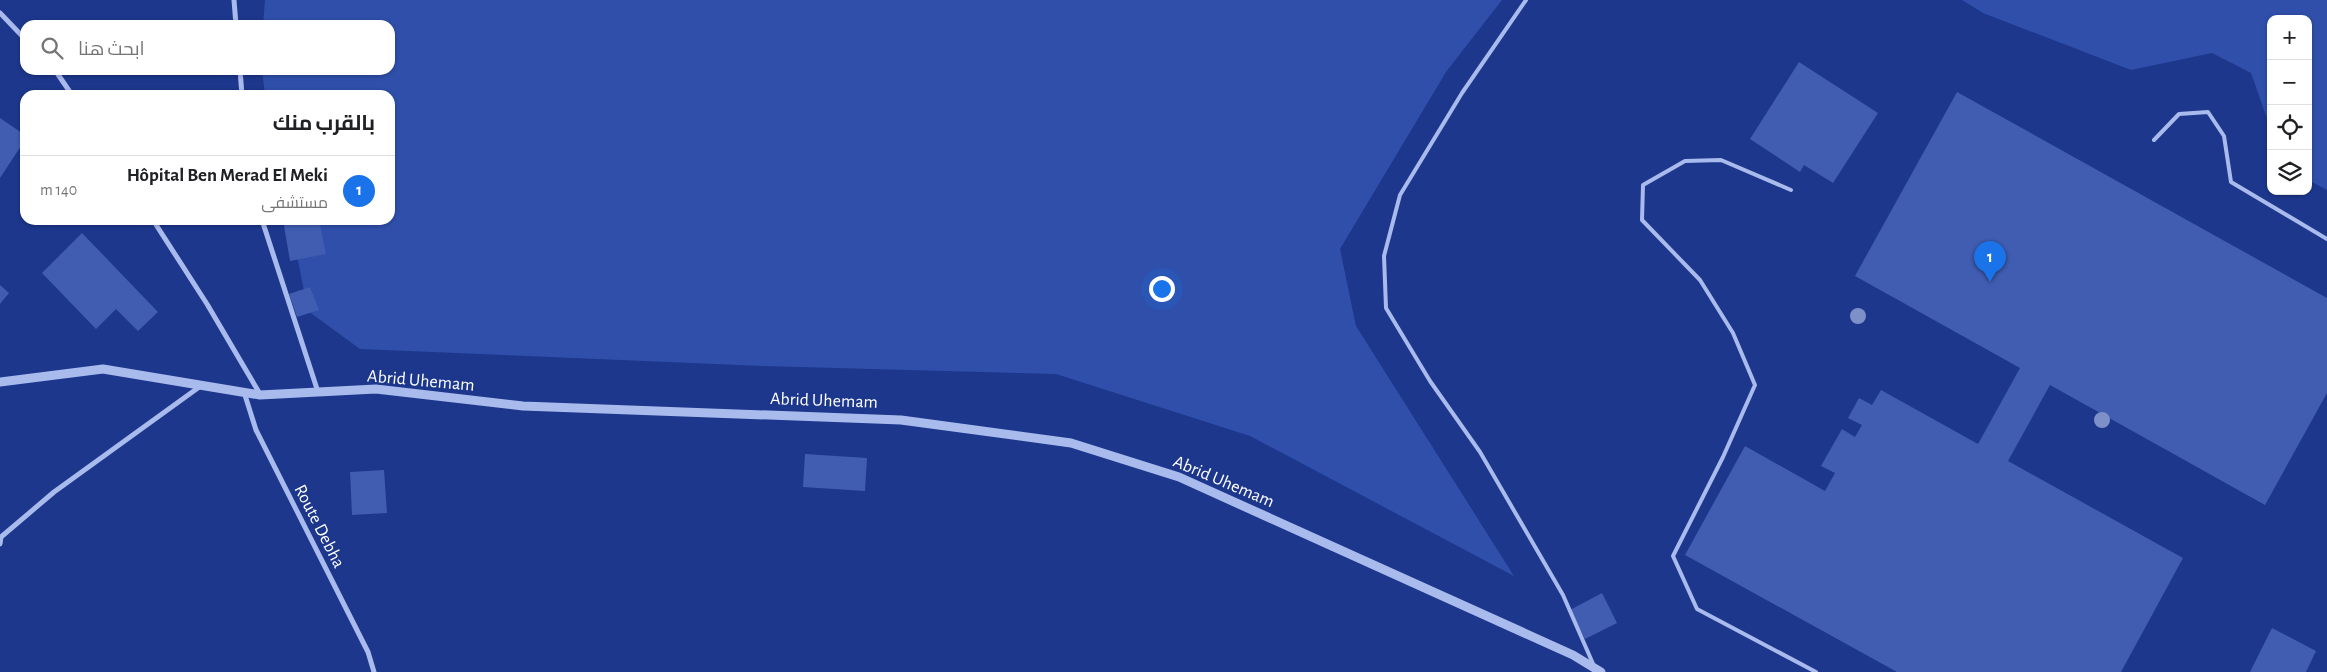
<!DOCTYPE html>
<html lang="ar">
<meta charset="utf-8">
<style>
body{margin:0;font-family:"Alegreya Sans",Cairo,sans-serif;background:#f6f6f6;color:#202124;direction:rtl}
.controls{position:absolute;right:15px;top:15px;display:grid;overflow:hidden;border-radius:10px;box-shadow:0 1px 4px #0004}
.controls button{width:45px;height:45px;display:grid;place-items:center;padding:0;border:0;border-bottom:1px solid #e0e0e0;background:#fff;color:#202124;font:25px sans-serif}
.you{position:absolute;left:1161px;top:288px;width:18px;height:18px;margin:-12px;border:4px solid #fff;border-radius:50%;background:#1a73e8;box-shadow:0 0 0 8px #1a73e833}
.badge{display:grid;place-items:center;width:32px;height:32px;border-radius:50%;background:#1a73e8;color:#fff;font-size:16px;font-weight:700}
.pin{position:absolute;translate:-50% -41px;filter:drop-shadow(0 1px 2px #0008)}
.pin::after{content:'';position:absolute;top:26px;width:18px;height:15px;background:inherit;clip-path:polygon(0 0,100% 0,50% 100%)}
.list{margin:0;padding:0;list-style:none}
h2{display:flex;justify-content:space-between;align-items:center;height:65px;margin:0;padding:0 20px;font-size:21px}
h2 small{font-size:16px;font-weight:400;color:#757577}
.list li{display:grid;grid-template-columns:32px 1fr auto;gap:15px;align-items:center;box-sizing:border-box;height:70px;padding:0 20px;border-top:1px solid #e0e0e0}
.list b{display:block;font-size:19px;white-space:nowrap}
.list p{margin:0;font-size:16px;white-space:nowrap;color:#757577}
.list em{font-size:16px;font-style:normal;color:#757577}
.icon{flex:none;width:28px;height:28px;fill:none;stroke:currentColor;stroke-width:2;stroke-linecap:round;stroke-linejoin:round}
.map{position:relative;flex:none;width:2327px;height:672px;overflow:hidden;direction:ltr}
.search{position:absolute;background:#fff;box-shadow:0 1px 4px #0004;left:20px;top:20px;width:375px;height:55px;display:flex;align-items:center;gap:12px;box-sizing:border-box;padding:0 18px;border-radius:15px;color:#757577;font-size:19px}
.panel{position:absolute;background:#fff;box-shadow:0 1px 4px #0004;left:20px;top:90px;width:375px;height:135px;border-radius:15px;direction:rtl}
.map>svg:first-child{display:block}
.green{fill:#2f4faa}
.building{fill:#405db2}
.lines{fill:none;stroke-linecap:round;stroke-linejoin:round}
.service{stroke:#a9baed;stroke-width:4}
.minor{stroke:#a9baed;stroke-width:5}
.tertiary{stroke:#a9baed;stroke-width:9}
.tree{fill:#7e90c8}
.labels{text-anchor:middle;stroke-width:4;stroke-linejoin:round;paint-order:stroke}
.street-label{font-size:18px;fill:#fff;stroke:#1c378c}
</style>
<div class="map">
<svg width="2327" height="672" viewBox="0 0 2327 672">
<rect width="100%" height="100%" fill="#1c378c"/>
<path class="green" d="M265,0H1502L1446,72L1340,249L1356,326L1514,576L1250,436L1056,374L763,366L360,349L308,311L290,220H390V95H265L262,70H390V25H263Z
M1962,0H2327V190L2308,180V19H2271V130L2251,73L2212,53L2131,70L1983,13Z"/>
<path class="building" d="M1799,62L1878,113L1833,183L1804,165L1800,172L1750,139Z
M1957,92L2327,298V393L2265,505L2050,385L2008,461L2183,558L2121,672H1897L1685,555L1745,446L1825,491L1835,473L1821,466L1842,429L1855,437L1862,425L1848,418L1859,398L1872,405L1881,390L1978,444L2020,368L1855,276Z
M0,118L25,135V140L0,178Z
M283,220H319L326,254L290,261Z
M82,233L158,312L138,331L116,309L96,329L42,273Z
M0,285L9,293L0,304Z
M310,287L319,310L297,317L289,294Z
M805,454L867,458L865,491L803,487Z
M384,470L387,513L352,515L350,472Z
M1602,593L1617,623L1585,639L1570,610Z
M2272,628L2316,651L2306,672H2250Z"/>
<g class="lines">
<path class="service" d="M1526,0L1462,93L1400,195L1384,256L1386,308L1430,381L1480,452L1563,595L1594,666
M2154,140L2179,114L2208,112L2224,136L2231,182L2327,239
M1791,190L1721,160L1685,161L1643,185L1642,220L1700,280L1733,333L1755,385L1723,457L1673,556L1697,609L1816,672"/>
<path class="minor" d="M234,0L236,25
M0,13L25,39
M55,70L72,95
M240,70L242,95
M153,220L207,304L260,394
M262,220L318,392
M244,392L256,430L368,652L374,672
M0,544L1,537L54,492L202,385"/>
<path class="tertiary" d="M0,382L103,369L260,395L376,389L523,406L901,420L1071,443L1179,477L1573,655L1601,672"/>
</g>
<g class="tree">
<circle cx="1858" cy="316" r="8"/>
<circle cx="2102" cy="420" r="8"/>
</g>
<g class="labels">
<g class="street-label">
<text transform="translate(421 380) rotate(5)" y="6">Abrid Uhemam</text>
<text transform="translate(824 400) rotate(2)" y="6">Abrid Uhemam</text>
<text transform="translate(1224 481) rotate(23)" y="6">Abrid Uhemam</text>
<text transform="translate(320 526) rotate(63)" y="6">Route Debha</text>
</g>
</g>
</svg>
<div class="controls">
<button>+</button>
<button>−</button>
<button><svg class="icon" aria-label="locate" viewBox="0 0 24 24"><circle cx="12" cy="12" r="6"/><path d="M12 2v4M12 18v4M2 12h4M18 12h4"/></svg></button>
<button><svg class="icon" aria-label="layers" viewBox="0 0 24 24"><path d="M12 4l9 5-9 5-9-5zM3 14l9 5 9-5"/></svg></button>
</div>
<div class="you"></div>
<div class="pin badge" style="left:1990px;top:282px">1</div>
<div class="search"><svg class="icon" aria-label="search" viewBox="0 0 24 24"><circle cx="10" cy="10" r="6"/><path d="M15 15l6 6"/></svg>ابحث هنا</div>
<section class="panel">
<h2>بالقرب منك<small></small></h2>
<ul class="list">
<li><span class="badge">1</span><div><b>Hôpital Ben Merad El Meki</b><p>مستشفى</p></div><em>140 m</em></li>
</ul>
</section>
</div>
